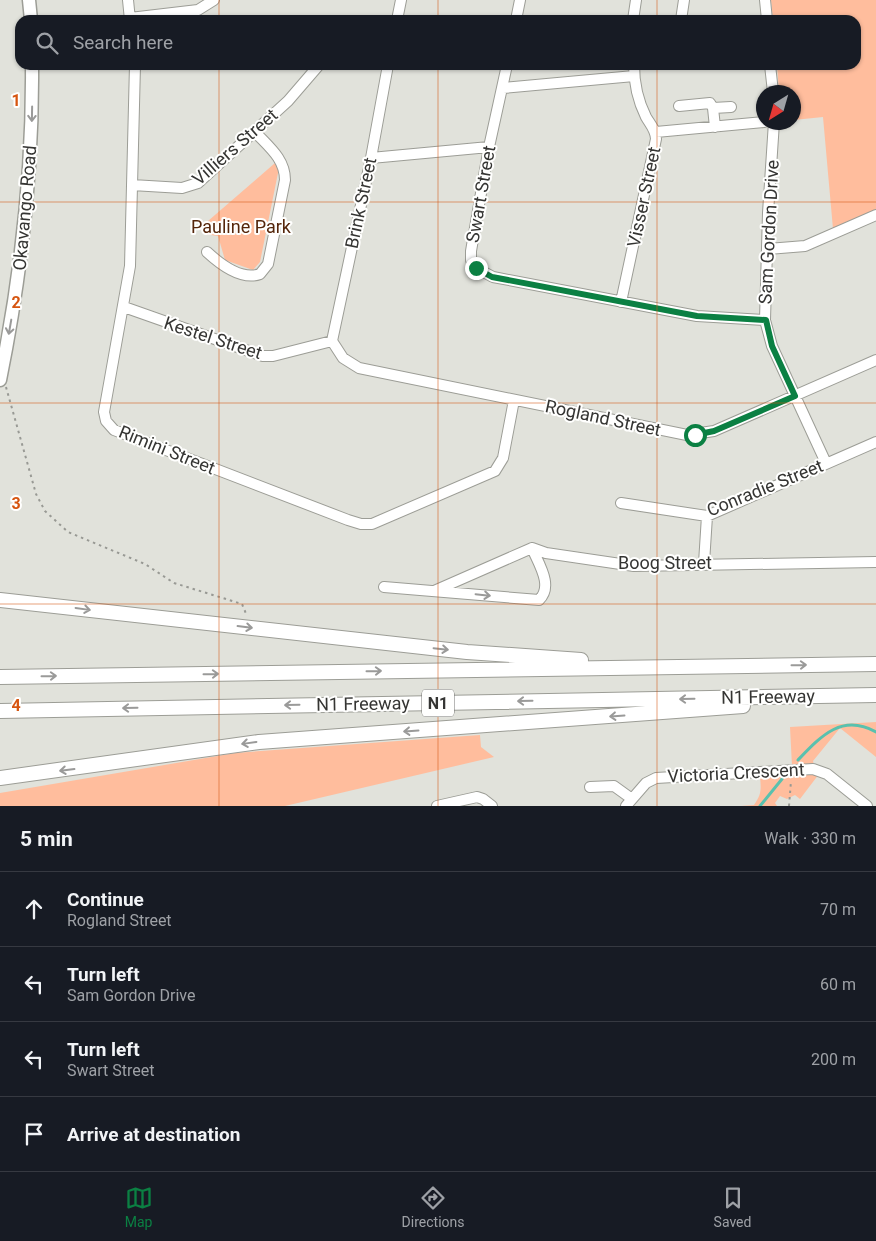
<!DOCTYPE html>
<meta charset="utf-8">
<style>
body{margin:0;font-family:Roboto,sans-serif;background:#20242c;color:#f1f3f6}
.compass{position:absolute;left:756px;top:85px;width:45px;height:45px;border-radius:50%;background:#171b24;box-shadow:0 1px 4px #0004;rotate:217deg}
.stop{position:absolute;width:15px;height:15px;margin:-11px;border:4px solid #0b8043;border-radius:50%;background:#fff}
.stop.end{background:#0b8043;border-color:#fff;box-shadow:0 1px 5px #0008}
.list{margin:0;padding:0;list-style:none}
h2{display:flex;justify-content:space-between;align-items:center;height:65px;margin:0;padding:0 20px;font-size:21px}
h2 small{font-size:16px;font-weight:400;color:#9ea1a6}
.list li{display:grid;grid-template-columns:32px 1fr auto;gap:15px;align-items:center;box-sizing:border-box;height:75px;padding:0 20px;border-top:1px solid #363941}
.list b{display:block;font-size:19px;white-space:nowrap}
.list p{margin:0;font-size:16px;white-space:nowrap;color:#9ea1a6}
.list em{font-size:16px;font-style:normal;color:#9ea1a6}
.icon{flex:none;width:28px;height:28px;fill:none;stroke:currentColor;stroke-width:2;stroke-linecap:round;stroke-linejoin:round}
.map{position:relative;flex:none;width:876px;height:806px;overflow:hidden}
.search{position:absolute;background:#171b24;box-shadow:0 1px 4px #0004;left:15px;right:15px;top:15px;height:55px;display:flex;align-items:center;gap:12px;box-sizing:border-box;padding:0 18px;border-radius:15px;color:#9ea1a6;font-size:19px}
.sheet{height:365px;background:#171b24}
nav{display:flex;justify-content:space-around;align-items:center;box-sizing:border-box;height:70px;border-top:1px solid #363941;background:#171b24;font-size:14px;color:#9ea1a6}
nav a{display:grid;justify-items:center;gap:2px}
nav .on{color:#0b8043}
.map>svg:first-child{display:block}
.green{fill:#ffbd9d}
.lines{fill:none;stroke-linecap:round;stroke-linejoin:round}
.stream{stroke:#59c1ae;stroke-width:3}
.minor-casing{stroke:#9c9d96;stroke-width:12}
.major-casing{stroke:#9c9d96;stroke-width:15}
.highway-casing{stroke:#9c9d96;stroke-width:16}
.path{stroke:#989994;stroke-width:2;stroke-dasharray:2.5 4;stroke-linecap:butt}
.minor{stroke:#fff;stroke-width:10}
.major{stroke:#fff;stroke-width:12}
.highway{stroke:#fff;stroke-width:14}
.oneway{stroke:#9a9a99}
.route{stroke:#0b8043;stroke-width:6}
.grid{fill:none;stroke:#d65510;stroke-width:1;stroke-opacity:0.55}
.labels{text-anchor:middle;stroke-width:4;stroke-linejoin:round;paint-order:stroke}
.shield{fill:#fffffe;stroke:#727270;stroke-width:1}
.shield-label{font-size:16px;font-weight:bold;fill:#353533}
.street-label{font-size:18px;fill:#353533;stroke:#fffffe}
.park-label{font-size:18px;fill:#55260b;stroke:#fffffe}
.grid-label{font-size:16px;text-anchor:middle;font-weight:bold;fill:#d65510;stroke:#fffffe;stroke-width:4;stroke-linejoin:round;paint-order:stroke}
</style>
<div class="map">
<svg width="876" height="806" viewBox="0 0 876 806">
<rect width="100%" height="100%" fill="#e1e2db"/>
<path class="green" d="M771,0H876V210L833,229L823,117L794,120V92H779L777,65H856V20H773Z
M275,163L279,168L260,262L253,270L225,260L218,236L204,234L202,224L208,221Z
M876,722V757L840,728L813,761L814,765L792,766L790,727Z
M480,735L481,747L494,757L285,806H0V793L235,753Z
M814,774H819L800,799L795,795L787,799L780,796L775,803L777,806H741L754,805C762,794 761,789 760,776Z"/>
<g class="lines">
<path class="stream" d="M798,760C821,736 842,713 876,732
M760,806L782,779"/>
<defs>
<path id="minor" d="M128,0L130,20
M765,0L767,20
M130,18L198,10L214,0
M397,20L401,0
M516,20L520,0
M633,20L636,0
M681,20L684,0
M135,65L130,266L104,412L106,421L114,430L348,520L361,524H372L495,471L503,458L514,400
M507,65L489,147L471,251V260L476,268L493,277L697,316L765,320
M770,65L773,92
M503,88L634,76
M679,106L710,103L713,108L715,127
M713,108L731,107
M774,122L768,213L765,320L772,346L826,463
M656,132L764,122
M371,158L489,147
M132,185L182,188L198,183L288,101L319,65
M768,249L805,246L876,215
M207,252C220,264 241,281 260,274L268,264L285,180C285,159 269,147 255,132
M621,302L656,139C656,130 650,124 646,117C638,101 634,82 634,65
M124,307L263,356H273L332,341
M332,341L343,358L359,368L687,435L714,431L876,360
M332,341L371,158L388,65
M621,503L707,516L876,442
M704,563L707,516
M384,587L539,600C554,586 538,563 532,548
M434,591L532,548L546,553L634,566L876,562
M590,787L614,786L632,799
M437,806L477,797L483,799L492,806
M626,806L646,783L656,778L813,769L827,774L867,806"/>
<path id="major" d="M29,0L31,20
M0,380C21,276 33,171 32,65"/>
<path id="highway" d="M0,600L467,652L581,660
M0,677L876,664
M0,711L876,695
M0,778L259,742L743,706"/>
</defs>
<use href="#minor" class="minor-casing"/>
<use href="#major" class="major-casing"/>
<use href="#highway" class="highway-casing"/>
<path class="path" d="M6,387L36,494L45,511L68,532L145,564L174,583L242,604L247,616
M789,806L791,781"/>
<use href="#minor" class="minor"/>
<use href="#major" class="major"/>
<use href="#highway" class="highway"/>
</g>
<defs><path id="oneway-shaft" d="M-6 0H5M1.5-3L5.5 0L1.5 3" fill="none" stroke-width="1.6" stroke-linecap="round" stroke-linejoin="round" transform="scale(1.25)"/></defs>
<g class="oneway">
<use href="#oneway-shaft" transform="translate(32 114) rotate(91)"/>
<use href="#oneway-shaft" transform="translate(10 327) rotate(100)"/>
<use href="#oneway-shaft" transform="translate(483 595) rotate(6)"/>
<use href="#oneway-shaft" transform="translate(83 609) rotate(8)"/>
<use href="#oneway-shaft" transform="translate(245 627) rotate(7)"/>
<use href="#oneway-shaft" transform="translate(441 649) rotate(6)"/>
<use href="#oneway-shaft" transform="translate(799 665) rotate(-1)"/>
<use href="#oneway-shaft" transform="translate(374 671) rotate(-1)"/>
<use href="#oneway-shaft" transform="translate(211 674) rotate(-1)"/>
<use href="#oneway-shaft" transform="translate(49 676) rotate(-1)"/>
<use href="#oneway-shaft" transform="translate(687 699) rotate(179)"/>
<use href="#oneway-shaft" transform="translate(525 701) rotate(179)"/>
<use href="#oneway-shaft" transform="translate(292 705) rotate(179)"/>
<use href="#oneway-shaft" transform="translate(130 708) rotate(179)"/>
<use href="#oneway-shaft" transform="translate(617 716) rotate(176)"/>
<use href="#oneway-shaft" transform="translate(411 731) rotate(176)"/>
<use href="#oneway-shaft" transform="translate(249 743) rotate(172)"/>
<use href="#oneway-shaft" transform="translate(67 770) rotate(173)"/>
</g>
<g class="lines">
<path class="route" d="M476,268L492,277L697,316L766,320L772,346L795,396L714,431L695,435"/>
</g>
<path class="grid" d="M219,0V20M438,0V20M657,0V20M219,65V806M438,65V806M657,65V806M0,202H876M0,403H876M0,604H876"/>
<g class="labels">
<rect class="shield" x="422" y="689.5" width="32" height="27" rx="4"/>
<g class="shield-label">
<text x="438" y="709">N1</text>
</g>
<g class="street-label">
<text transform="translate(235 147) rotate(-41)" y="6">Villiers Street</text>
<text transform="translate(481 194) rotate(-80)" y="6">Swart Street</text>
<text transform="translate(644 197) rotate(-78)" y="6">Visser Street</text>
<text transform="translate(361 203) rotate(-78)" y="6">Brink Street</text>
<text transform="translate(25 208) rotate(-85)" y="6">Okavango Road</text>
<text transform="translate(769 232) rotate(-87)" y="6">Sam Gordon Drive</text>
<text transform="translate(213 338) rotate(18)" y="6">Kestel Street</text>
<text transform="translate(603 418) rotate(12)" y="6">Rogland Street</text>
<text transform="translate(167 450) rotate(22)" y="6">Rimini Street</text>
<text transform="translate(765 488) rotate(-22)" y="6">Conradie Street</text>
<text x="665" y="569">Boog Street</text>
<text transform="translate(768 697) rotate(-1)" y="6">N1 Freeway</text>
<text transform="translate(363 704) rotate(-1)" y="6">N1 Freeway</text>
<text transform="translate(736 773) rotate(-3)" y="6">Victoria Crescent</text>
</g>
<g class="park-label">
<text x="241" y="233">Pauline Park</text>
</g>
</g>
<g class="grid-label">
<text x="16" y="106">1</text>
<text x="16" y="308">2</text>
<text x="16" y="509">3</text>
<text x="16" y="711">4</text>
</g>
</svg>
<svg class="compass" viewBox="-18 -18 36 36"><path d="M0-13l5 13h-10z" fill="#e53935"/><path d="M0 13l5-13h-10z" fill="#9ea1a6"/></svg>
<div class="stop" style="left:695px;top:435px"></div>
<div class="stop end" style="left:476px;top:268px"></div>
<div class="search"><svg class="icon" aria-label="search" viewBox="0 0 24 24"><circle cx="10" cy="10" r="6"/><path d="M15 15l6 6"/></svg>Search here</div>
</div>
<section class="sheet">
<h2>5 min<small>Walk · 330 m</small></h2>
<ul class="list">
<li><svg class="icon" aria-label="ahead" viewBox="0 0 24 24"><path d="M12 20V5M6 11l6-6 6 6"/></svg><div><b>Continue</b><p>Rogland Street</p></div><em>70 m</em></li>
<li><svg class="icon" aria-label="left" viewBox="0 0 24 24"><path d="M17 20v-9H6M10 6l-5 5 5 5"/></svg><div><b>Turn left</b><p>Sam Gordon Drive</p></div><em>60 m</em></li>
<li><svg class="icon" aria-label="left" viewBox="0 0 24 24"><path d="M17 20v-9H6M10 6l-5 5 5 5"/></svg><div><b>Turn left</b><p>Swart Street</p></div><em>200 m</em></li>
<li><svg class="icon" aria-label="arrive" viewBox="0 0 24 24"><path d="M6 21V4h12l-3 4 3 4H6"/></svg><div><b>Arrive at destination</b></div></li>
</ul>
</section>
<nav>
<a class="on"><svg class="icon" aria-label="map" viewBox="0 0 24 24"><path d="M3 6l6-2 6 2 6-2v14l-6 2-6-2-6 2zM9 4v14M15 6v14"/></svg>Map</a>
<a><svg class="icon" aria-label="directions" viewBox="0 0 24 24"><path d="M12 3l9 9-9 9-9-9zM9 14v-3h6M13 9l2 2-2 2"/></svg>Directions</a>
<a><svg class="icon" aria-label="saved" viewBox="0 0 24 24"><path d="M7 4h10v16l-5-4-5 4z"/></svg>Saved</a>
</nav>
